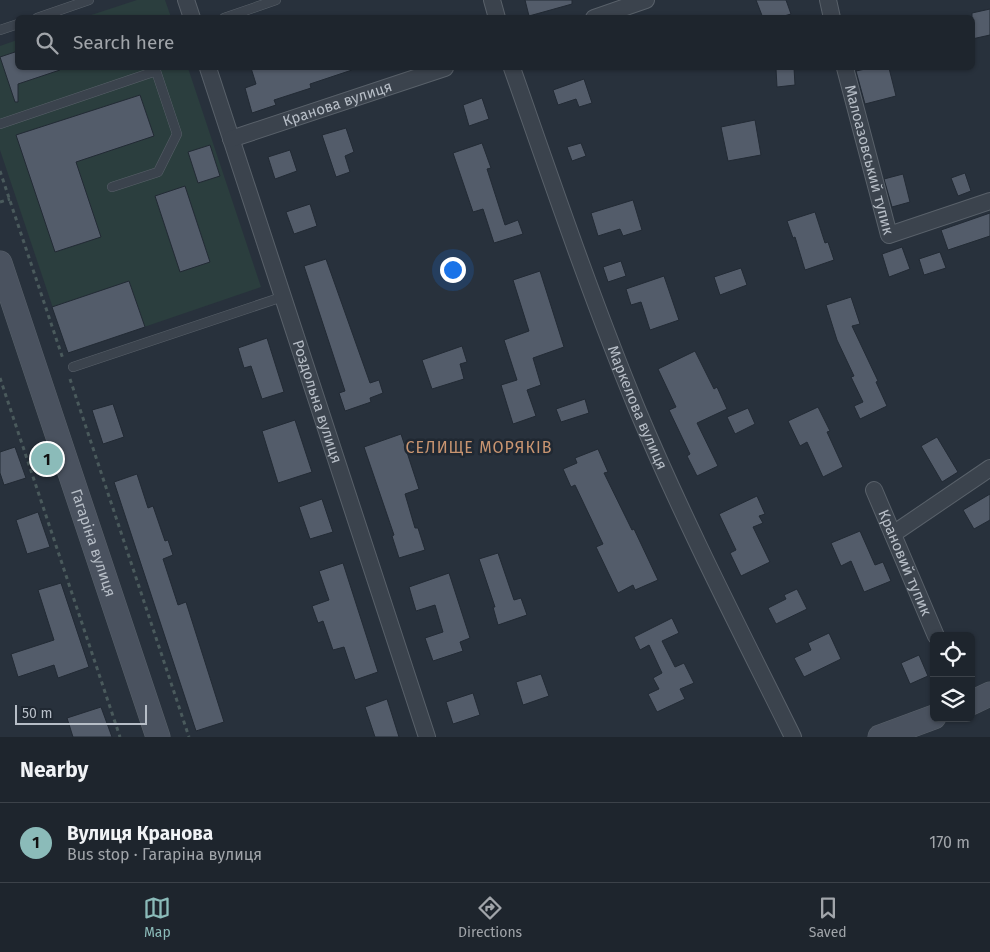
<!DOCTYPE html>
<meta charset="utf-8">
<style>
body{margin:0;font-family:"Fira Sans",sans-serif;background:#2b3139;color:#f1f3f6}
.controls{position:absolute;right:15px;bottom:15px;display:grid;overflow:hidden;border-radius:8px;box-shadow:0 1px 4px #0004}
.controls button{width:45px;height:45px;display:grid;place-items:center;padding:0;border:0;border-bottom:1px solid #3c4249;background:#1e252d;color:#f1f3f6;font:25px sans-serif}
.scale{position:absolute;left:15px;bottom:12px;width:132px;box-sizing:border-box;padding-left:5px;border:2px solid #b7bec7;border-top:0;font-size:14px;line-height:18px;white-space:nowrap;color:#b7bec7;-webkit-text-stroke:4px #202832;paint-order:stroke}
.you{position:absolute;left:452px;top:269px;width:18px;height:18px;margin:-12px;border:4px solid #fff;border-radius:50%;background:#1a73e8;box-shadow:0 0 0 8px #1a73e833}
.badge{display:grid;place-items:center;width:32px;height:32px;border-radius:50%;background:#8bbbb9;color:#111;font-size:16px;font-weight:700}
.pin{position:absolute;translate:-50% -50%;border:2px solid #fff;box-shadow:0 1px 5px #0006}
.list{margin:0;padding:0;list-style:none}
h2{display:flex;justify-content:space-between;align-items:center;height:65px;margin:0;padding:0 20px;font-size:21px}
h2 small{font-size:16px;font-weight:400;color:#a1a5aa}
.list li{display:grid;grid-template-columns:32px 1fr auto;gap:15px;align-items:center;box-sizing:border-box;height:80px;padding:0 20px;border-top:1px solid #3c4249}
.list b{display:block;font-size:19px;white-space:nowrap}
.list p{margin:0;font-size:16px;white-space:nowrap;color:#a1a5aa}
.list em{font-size:16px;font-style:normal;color:#a1a5aa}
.icon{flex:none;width:28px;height:28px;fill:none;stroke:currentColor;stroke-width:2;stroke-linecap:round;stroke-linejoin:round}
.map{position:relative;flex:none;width:990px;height:737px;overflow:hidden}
.search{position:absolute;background:#1e252d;box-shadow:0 1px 4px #0004;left:15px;right:15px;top:15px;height:55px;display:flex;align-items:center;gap:12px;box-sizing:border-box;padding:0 18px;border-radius:8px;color:#a1a5aa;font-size:19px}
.sheet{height:145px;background:#1e252d}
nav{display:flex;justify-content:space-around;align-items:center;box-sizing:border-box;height:70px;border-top:1px solid #3c4249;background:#1e252d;font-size:14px;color:#a1a5aa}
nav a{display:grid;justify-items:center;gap:2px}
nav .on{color:#8bbbb9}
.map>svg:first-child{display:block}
.green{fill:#2b3e3e}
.building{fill:#535c6a;stroke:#222a34}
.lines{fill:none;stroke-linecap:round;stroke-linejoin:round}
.lane-casing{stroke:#59616a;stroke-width:10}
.street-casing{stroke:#59616a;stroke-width:18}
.secondary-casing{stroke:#59616a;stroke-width:25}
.path{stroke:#4a5a5c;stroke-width:3;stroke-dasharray:4 4;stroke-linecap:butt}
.lane{stroke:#3b434d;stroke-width:9}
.street{stroke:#3b434d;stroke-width:16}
.secondary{stroke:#4a525f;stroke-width:24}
.labels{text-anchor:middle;stroke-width:5;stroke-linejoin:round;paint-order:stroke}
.street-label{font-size:15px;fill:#b7bec7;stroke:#202832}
.neighbourhood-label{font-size:16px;letter-spacing:1px;fill:#c99571;stroke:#202832}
</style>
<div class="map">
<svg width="990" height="737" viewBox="0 0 990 737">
<rect width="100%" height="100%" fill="#28313c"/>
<path class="green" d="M137,0H165L171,17H85Z
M17,40L18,68H188L261,287L68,353L0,150V46Z"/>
<path class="building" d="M525,0H572V4L529,16Z
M756,0H786L791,14L777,18H763Z
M990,9V35L972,39V13Z
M18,51V68H59L60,70L18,84V102H15L0,57Z
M251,68H351L352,70L310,84L311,88L274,100L276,105L252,113L245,88L256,84Z
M794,68L795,85L777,87L776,69Z
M870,68H889L896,96L865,104L856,71Z
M584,79L592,103L579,107L576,99L558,105L553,90Z
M140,95L154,136L76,162L101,237L55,252L16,135Z
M482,98L489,119L469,126L463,105Z
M755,120L761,155L728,161L721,127Z
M346,128L354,152L345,156L350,172L336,177L322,135Z
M482,143L491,168L487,169L505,225L518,220L523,234L494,243L483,209L473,212L453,153Z
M581,143L586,156L572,161L567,147Z
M210,145L220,176L198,183L188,152Z
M290,150L297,171L275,179L268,157Z
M965,173L971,191L958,196L951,178Z
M903,174L910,202L892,207L884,179Z
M185,186L210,262L180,272L155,196Z
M633,200L642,230L623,236L620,229L598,236L591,213Z
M310,204L317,226L294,234L286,212Z
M815,212L825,243L828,242L834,260L805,270L795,237L793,238L787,221Z
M990,213V236L948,250L941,230Z
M902,247L910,269L889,277L882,254Z
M940,252L946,268L924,275L919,259Z
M326,259L370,383L379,380L383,393L370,398L371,402L345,411L339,393L345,391L304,266Z
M621,261L626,276L608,282L603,267Z
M741,268L747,285L720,295L714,277Z
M540,271L564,347L533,358L541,385L527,390L536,416L513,424L501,385L517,380L504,340L529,331L513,280Z
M664,276L679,320L650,330L641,302L631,305L626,289Z
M129,281L145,327L68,353L52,307Z
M851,297L860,324L852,326L878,381L876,382L887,406L860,419L854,406L863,402L851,377L854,376L837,340L826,305Z
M267,338L284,392L262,399L251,366L244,368L238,348Z
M462,346L467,362L460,364L464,379L432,389L422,360Z
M695,351L714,389L717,387L727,409L697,423L718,466L697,476L687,456L690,454L669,410L676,407L658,369Z
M585,399L589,413L561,422L556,409Z
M113,404L124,437L103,444L92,410Z
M818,407L830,431L827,432L843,467L823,477L807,442L800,446L788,421Z
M748,408L755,424L735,434L727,417Z
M295,420L312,472L278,483L262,431Z
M401,434L419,489L405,494L415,528H418L425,550L399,558L392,536L394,535L364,447Z
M937,437L958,472L942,482L921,446Z
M15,447L26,478L4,485L0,473V452Z
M598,449L608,472L604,473L632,530L634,529L658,580L635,590L633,585L618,593L596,547L603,544L575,485L571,487L563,469L577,463L575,458Z
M137,474L148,508L153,506L165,541L168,540L173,555L163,559L178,605L186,602L224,722L196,731L114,482Z
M990,494V520L974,529L963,510Z
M757,496L765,514L759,516L763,523L753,527L770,562L741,576L730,553L736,550L719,514Z
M322,499L333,532L310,539L299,507Z
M38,512L50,547L27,554L16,520Z
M860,531L875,565L883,562L891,581L864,592L851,561L841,566L831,543Z
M498,553L514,600L521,598L527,615L498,625L493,607H495L479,559Z
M343,563L378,672L355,680L344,647L333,650L323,621L318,623L312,606L329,600L319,571Z
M449,573L470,638L460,642L463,651L433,661L425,638L443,632L435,605L416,611L409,587Z
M61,583L89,667L58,678L54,665L18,677L11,654L54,640L38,590Z
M797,589L807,609L776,624L768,608L786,599L784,595Z
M672,618L679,633L662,641L675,667L684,663L694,683L680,689L685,699L657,712L648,694L659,689L653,678L662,673L649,645L640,650L634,637Z
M829,633L841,659L804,677L794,658L811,650L808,643Z
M919,655L928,676L910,684L901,663Z
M541,674L549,696L523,705L516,682Z
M473,693L480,715L453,724L446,702Z
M387,699L399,737H375L365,707Z
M101,707L112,737H73L67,718Z"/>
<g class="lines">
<defs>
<path id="lane" d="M37,18L89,0
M224,18L276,0
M0,30L18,24
M0,124L156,71L177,134L158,172L112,187
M73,367L282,297"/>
<g id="street">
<path d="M186,0L192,18"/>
<path d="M492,0L497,18"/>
<path d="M828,0L832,18"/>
<path d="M594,18L646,0"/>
<path id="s1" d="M208,68L427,737"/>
<path id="s2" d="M512,68C552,182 591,297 637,409C684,521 739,628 793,737"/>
<path id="s3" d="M845,68L889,235L990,201"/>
<path id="s4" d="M231,139L445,68"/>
<path id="s5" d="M874,490L936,636"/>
<path d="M893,534L990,468"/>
</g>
<g id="secondary">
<path id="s6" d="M0,263L158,737"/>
<path d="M971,703L990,694"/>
<path d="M880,737L934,717"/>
</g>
</defs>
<use href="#lane" class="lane-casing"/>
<use href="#street" class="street-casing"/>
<use href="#secondary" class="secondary-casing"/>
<path class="path" d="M0,171L63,359
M0,202L10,199
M0,378L120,737
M70,379L189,737"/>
<use href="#lane" class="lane"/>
<use href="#street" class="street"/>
<use href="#secondary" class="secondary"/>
</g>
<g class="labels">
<g class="street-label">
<text dy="5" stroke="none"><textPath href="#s4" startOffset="112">Кранова вулиця</textPath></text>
<text dy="5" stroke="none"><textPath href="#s3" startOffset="95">Малоазовський тупик</textPath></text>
<text dy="5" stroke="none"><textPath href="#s1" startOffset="351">Роздольна вулиця</textPath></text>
<text dy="5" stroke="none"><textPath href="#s2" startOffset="362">Маркелова вулиця</textPath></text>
<text dy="5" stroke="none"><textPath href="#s6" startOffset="295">Гагаріна вулиця</textPath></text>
<text dy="5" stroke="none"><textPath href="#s5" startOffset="79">Крановий тупик</textPath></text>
</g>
<g class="neighbourhood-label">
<text x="479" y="453">СЕЛИЩЕ МОРЯКІВ</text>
</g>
</g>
</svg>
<div class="controls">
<button><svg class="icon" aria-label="locate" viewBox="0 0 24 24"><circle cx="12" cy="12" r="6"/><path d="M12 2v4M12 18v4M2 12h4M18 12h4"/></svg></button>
<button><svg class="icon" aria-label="layers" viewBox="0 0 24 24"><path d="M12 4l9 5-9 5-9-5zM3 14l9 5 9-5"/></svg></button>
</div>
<div class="scale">50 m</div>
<div class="you"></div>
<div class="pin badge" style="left:47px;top:459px">1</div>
<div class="search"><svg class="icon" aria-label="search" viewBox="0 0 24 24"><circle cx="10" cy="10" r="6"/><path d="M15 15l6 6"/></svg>Search here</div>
</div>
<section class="sheet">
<h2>Nearby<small></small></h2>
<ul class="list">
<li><span class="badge">1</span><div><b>Вулиця Кранова</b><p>Bus stop · Гагаріна вулиця</p></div><em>170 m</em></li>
</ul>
</section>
<nav>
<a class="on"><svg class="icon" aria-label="map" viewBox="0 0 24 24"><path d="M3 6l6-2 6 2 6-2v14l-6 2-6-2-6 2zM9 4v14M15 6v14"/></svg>Map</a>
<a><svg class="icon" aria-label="directions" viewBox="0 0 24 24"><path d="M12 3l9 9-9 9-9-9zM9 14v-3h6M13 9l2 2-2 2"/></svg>Directions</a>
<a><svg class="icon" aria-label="saved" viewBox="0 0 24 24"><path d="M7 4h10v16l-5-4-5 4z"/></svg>Saved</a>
</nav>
